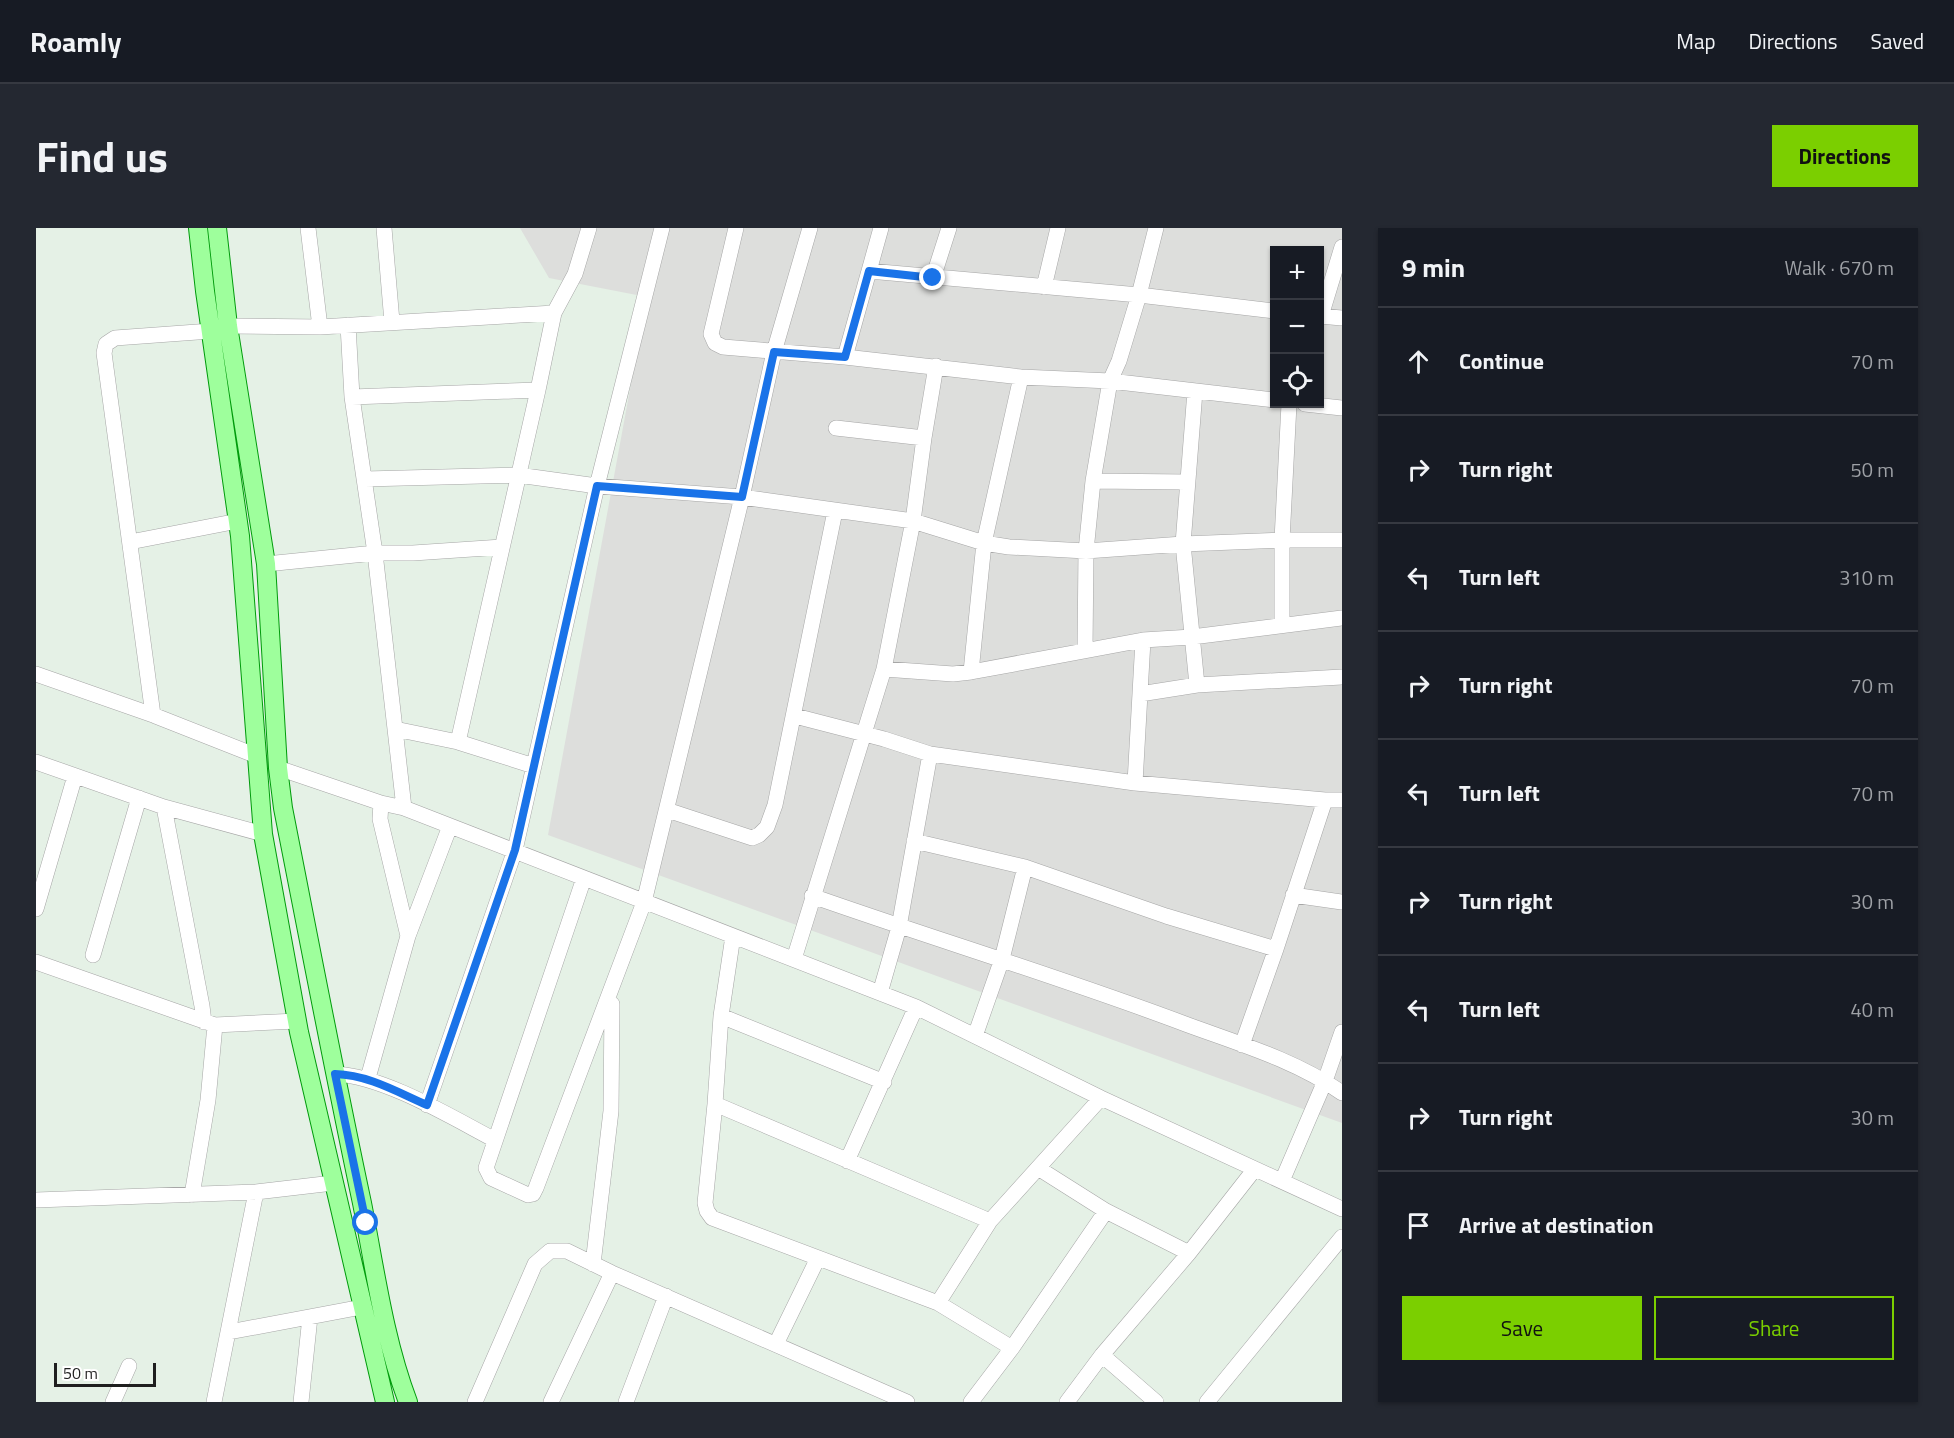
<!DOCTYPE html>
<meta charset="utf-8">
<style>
body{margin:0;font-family:"Titillium Web",sans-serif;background:#242831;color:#f1f3f6}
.controls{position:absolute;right:18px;top:18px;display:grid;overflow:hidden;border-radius:0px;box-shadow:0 2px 4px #0004}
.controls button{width:54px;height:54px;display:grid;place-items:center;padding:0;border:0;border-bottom:2px solid #363941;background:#171b24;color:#f1f3f6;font:30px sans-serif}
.scale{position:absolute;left:18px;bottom:15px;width:102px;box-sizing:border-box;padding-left:6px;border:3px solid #1f1f1f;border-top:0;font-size:16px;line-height:21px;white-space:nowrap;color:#1f1f1f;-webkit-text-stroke:4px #fff;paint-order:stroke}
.stop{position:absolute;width:18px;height:18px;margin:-14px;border:4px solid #1a73e8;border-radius:50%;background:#fff}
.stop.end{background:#1a73e8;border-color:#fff;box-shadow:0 2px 6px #0008}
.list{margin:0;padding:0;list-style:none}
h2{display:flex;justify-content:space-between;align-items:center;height:78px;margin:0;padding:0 24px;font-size:26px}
h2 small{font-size:20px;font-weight:400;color:#9ea1a6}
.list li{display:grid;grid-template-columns:39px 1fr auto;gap:18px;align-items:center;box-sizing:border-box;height:108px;padding:0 24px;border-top:2px solid #363941}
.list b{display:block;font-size:22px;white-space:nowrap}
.list em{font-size:20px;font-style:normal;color:#9ea1a6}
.actions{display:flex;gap:12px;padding:18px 24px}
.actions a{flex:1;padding:14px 0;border:2px solid #7bcf00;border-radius:0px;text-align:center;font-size:21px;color:#7bcf00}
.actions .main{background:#7bcf00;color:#111}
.icon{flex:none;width:33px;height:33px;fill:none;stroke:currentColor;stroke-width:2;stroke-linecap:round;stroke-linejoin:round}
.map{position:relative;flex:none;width:1306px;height:1174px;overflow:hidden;border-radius:0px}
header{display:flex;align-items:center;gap:36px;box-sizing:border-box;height:84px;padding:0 30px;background:#171b24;border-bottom:2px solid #363941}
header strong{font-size:28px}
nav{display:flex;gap:33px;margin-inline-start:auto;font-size:21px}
.intro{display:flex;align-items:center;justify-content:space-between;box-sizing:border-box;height:144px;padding:0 36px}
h1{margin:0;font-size:42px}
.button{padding:15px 27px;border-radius:0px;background:#7bcf00;color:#111;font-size:21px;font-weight:700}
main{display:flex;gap:36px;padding:0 36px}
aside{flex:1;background:#171b24;border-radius:0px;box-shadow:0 2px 4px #0004}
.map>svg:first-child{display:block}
.residential{fill:#dddedc;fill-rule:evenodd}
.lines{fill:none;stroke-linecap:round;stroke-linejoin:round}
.minor-casing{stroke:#a6a6a6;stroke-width:16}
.major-casing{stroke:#009b0c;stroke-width:20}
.minor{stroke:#fff;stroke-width:15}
.major{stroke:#9eff9c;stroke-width:18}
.route{stroke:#1a73e8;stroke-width:8}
</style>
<header>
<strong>Roamly</strong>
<nav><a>Map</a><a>Directions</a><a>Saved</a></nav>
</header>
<div class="intro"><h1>Find us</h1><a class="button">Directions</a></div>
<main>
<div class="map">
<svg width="1306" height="1174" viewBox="0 0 1306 1174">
<rect width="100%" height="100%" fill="#e5f1e6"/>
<path class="residential" d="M484,0H1306V895L512,607L611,69L513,50ZM1238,22H1284V176H1238Z"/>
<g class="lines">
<defs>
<path id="minor" d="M272,0L284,99
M348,0L356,94
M700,0L675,106L679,115L687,119L809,129L985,149L1074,153L1238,172
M833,43L1103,67L1238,83
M897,50L913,0
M1008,59L1022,0
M1284,88L1306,90
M1285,88L1306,19
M312,97L316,169L339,325L368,580
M192,98L284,99L518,85
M809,129L845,0
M1159,163L1147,316L1161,457
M316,169L502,162L518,85L539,46L553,0
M1269,176L1306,180
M800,200L888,210
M329,251L482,247L561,258L706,269L877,293L948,315L973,319L1050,323L1147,316L1246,312H1306
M1057,253L1150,254
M94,314L202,293
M230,336L339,325H377L466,319
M1246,397V312L1253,176
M1049,421L1050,323L1057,253L1074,153L1083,133L1103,67L1120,0
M848,441L917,446L935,444L1107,412L1156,409L1306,390
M935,444L948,315L985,149
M0,446L117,487L221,528
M1104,466L1161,457L1306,449
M117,487L68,125L70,116L79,110L175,103
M759,488L848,511L894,526L1099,555L1289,572H1306
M359,501L422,514L498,538
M422,514L502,162
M0,534L128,579L227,606
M242,540L345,575L368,580L880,779L1065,870L1306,981
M1099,555L1107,412
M345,575L344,591L372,708
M128,579L166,778L168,794
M631,582L716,610L723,607L731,599L739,577L799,283
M878,613L989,639L1130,688L1240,721
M548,650L450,940L455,950L492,967L497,966L500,960L608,674L706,269L738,124L774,0
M1257,667L1306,674
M776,668C901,712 1028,750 1152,797C1204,816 1261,833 1306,865
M0,681L39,548
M697,708L685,788L679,876L954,993
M57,727L103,570
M758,731L848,441L877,293L888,210L900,138
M0,734L179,797L261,793
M844,765L863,699L894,526
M685,788L848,854
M939,808L966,731L989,639
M1206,817L1240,721L1289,572
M299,846C348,848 415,889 459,912
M332,850L372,708L414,598
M679,876L669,975L671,983L676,990L902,1075L976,1120
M391,877L479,622L561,258L626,0
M811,933L880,779
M1002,940L1070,983L1153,1025
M1246,953L1289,853L1306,804
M156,967L172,872L179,797
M0,972L220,964L297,955
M557,1036L575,883L576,776
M902,1075L954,993L1065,870
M193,1104L326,1079
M740,1116L782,1030
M1066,1127L1120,1174
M77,1174L93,1138
M178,1174L220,964
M265,1174L274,1089
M439,1174L499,1036L514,1023H531L576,1045L871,1174
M515,1174L576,1045
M590,1174L630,1068
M935,1174L976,1120L1070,983
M1031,1174L1066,1127L1153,1025L1218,942
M1171,1174L1306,1009"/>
<path id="major" d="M162,0L169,63L204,308L227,606L263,804L349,1174
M181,0L192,98L230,336L242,540L247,580C273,712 298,844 326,975C339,1041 348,1111 372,1174"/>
</defs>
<use href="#minor" class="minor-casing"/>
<use href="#major" class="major-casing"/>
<use href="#minor" class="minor"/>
<use href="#major" class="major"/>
</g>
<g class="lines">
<path class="route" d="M330,995L299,846C333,847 361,864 391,877L479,622L561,258L706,269L738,124L809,129L833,43L897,50"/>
</g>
</svg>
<div class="controls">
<button>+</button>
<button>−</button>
<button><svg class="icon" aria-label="locate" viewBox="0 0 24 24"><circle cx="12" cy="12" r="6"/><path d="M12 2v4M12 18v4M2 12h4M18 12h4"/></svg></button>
</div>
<div class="scale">50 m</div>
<div class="stop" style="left:330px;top:995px"></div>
<div class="stop end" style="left:897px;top:50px"></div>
</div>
<aside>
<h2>9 min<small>Walk · 670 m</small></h2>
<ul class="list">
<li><svg class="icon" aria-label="ahead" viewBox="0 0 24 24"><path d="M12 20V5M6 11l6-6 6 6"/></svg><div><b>Continue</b></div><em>70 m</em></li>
<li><svg class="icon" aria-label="right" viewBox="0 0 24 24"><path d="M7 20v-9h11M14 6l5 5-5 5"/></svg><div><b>Turn right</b></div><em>50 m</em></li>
<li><svg class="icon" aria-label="left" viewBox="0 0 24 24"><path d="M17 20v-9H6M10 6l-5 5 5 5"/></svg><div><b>Turn left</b></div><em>310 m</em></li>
<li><svg class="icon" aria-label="right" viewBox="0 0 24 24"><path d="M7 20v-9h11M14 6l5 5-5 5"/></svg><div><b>Turn right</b></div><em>70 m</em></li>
<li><svg class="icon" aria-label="left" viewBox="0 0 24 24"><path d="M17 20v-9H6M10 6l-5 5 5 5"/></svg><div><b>Turn left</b></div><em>70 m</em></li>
<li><svg class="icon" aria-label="right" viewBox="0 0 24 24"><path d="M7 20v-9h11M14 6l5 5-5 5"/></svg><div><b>Turn right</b></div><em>30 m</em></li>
<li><svg class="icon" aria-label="left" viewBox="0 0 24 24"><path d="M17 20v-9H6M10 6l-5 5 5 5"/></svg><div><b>Turn left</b></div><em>40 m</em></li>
<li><svg class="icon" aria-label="right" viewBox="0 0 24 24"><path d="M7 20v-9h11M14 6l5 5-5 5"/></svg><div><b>Turn right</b></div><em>30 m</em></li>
<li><svg class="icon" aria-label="arrive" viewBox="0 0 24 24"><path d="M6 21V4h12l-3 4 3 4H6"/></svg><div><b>Arrive at destination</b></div></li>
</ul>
<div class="actions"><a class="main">Save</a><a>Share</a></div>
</aside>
</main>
